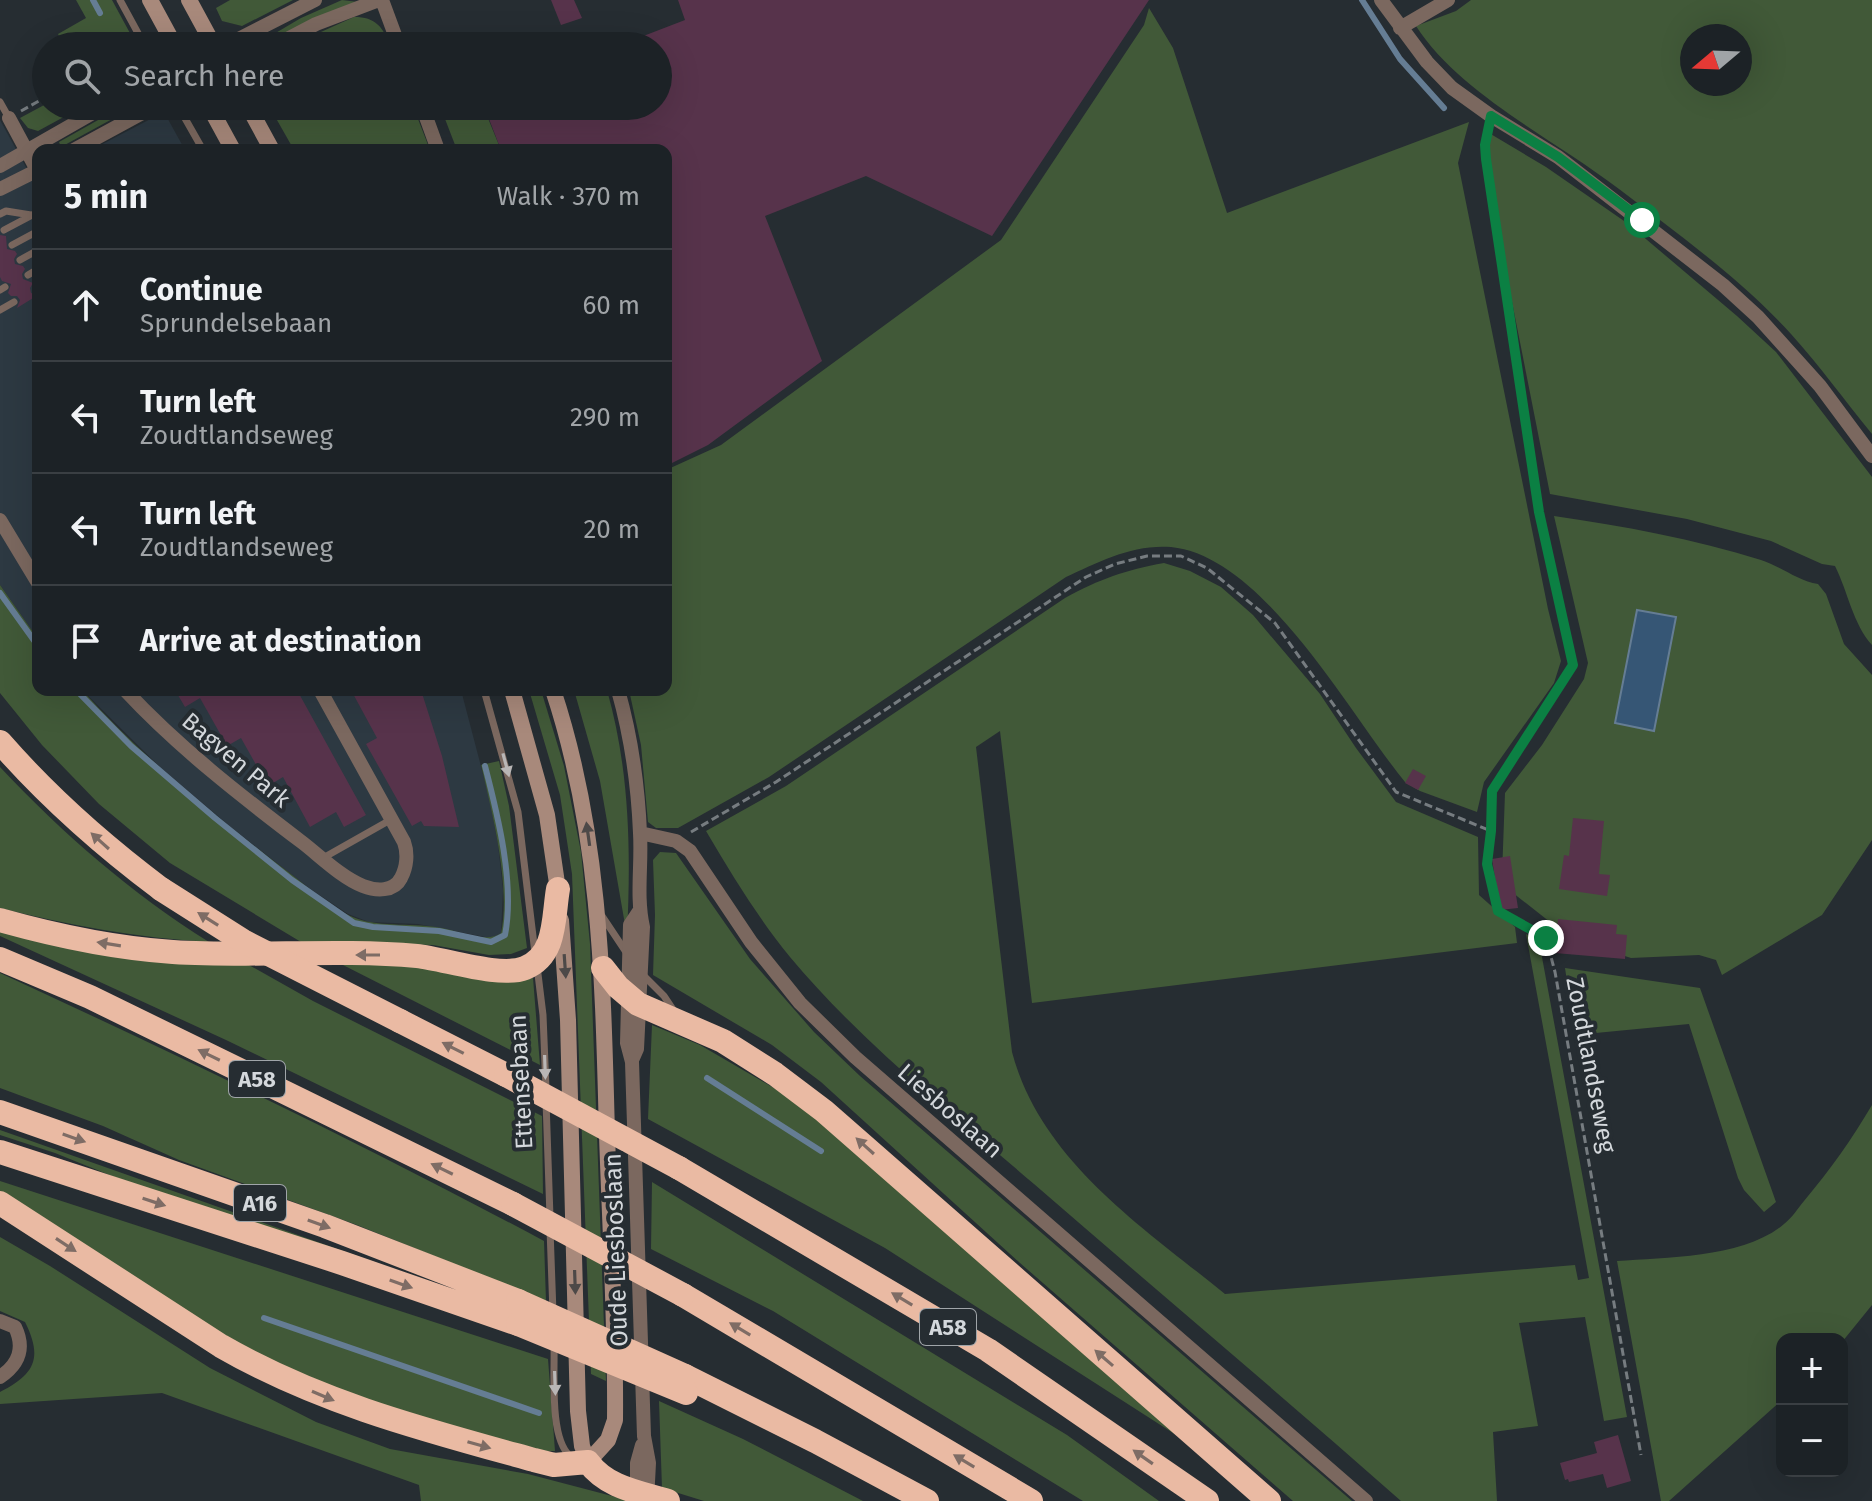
<!DOCTYPE html>
<meta charset="utf-8">
<style>
body{margin:0;font-family:"Fira Sans",sans-serif;background:#292f32;color:#f1f3f6}
.controls{position:absolute;right:24px;bottom:24px;display:grid;overflow:hidden;border-radius:16px;box-shadow:0 8px 32px #0002}
.controls button{width:72px;height:72px;display:grid;place-items:center;padding:0;border:0;border-bottom:2px solid #3a3f43;background:#1c2226;color:#f1f3f6;font:40px sans-serif}
.compass{position:absolute;left:1680px;top:24px;width:72px;height:72px;border-radius:50%;background:#1c2226;box-shadow:0 8px 32px #0002;rotate:251deg}
.stop{position:absolute;width:24px;height:24px;margin:-18px;border:6px solid #0b8043;border-radius:50%;background:#fff}
.stop.end{background:#0b8043;border-color:#fff;box-shadow:0 2px 8px #0008}
.list{margin:0;padding:0;list-style:none}
h2{display:flex;justify-content:space-between;align-items:center;height:104px;margin:0;padding:0 32px;font-size:34px}
h2 small{font-size:26px;font-weight:400;color:#a0a4a7}
.list li{display:grid;grid-template-columns:52px 1fr auto;gap:24px;align-items:center;box-sizing:border-box;height:112px;padding:0 32px;border-top:2px solid #3a3f43}
.list b{display:block;font-size:30px;white-space:nowrap}
.list p{margin:0;font-size:26px;white-space:nowrap;color:#a0a4a7}
.list em{font-size:26px;font-style:normal;color:#a0a4a7}
.icon{flex:none;width:44px;height:44px;fill:none;stroke:currentColor;stroke-width:2;stroke-linecap:round;stroke-linejoin:round}
.map{position:relative;flex:none;width:1872px;height:1501px;overflow:hidden}
.search{position:absolute;background:#1c2226;box-shadow:0 8px 32px #0002;left:32px;top:32px;width:640px;height:88px;display:flex;align-items:center;gap:20px;box-sizing:border-box;padding:0 28px;border-radius:44px;color:#a0a4a7;font-size:30px}
.panel{position:absolute;background:#1c2226;box-shadow:0 8px 32px #0002;left:32px;top:144px;width:640px;height:552px;border-radius:16px}
.map>svg:first-child{display:block}
.built{fill:#2d3942}
.green{fill:#415938;fill-rule:evenodd}
.water{fill:#365675;stroke:#657d94;stroke-width:2}
.lines{fill:none;stroke-linecap:round;stroke-linejoin:round}
.stream{stroke:#657d94;stroke-width:6}
.building{fill:#57334b}
.path{stroke:#767c80;stroke-width:3;stroke-dasharray:8 4;stroke-linecap:butt}
.service{stroke:#7b685f;stroke-width:7}
.minor{stroke:#7b685f;stroke-width:14}
.secondary{stroke:#a8897b;stroke-width:16}
.motorway{stroke:#eabaa3;stroke-width:24}
.motorway-bridge{stroke:#eabaa3;stroke-width:24}
.oneway{fill:#b9b6b6}
.oneway2{fill:#4d4948}
.oneway3{fill:#7e6c65}
.route{stroke:#0b8043;stroke-width:10}
.labels{text-anchor:middle;stroke-width:8;stroke-linejoin:round;paint-order:stroke}
.shield{fill:#262d32;stroke:#a0a5a9;stroke-width:2}
.shield-label{font-size:22px;font-weight:bold;fill:#d4d8dc}
.street-label{font-size:24px;fill:#d4d8dc;stroke:#262d32}
</style>
<div class="map">
<svg width="1872" height="1501" viewBox="0 0 1872 1501">
<rect width="100%" height="100%" fill="#262d32"/>
<path class="built" d="M164,112L185,150H91Z
M0,120L33,180L38,178V639L0,585Z
M82,690H461L489,797L498,844L503,890L501,933L497,937H485L418,924L369,922L348,914L309,888L232,828L160,767Z"/>
<path class="green" d="M76,0H112L131,35L112,46H64L58,34L86,18Z
M230,0H293L242,26L222,21L216,8Z
M342,0L358,2L306,23L262,46L257,44L301,18Z
M1471,0H1872V434C1845,401 1820,366 1791,334C1741,279 1678,234 1619,189C1554,139 1460,94 1416,26L1456,11ZM1692,36H1740V84H1692Z
M1149,8L1173,48L1227,213L1469,122L1458,163L1548,609L1561,661L1554,683L1484,782L1477,812L1420,791L1405,782C1350,715 1264,556 1171,547C1133,544 1098,562 1066,577L769,777L678,828H656L648,822L641,745L629,690H666V470L721,445L1001,240L1144,25Z
M354,17C376,17 383,27 390,46H290Z
M46,104V106H84L38,131L28,128L20,118Z
M123,106H136L61,147L59,142Z
M269,106H413L430,150H294Z
M440,106H483L501,150H457Z
M1489,133L1546,167L1627,223L1737,316L1776,352L1872,477V645C1853,624 1848,592 1835,566L1822,564L1771,541L1687,519L1550,494L1483,155Z
M1554,516C1624,526 1694,539 1761,560C1780,566 1798,581 1818,584L1826,594L1844,644L1872,675V840L1822,915L1722,975L1716,960L1699,955L1631,958L1594,946L1560,941L1555,926L1508,889L1502,875L1505,793L1542,745L1584,679L1588,663ZM1637,610L1676,618L1654,730L1615,723Z
M1164,563L1190,571L1221,587L1253,615L1320,694L1356,748L1396,802L1478,837L1479,895L1515,927L1517,943L1032,1003L1000,731L976,747L1012,1052C1041,1161 1143,1227 1225,1294L1575,1265L1578,1280L1589,1278L1526,934L1539,941L1627,1417L1604,1421L1585,1317L1519,1323L1538,1426L1493,1432L1497,1501H1401C1280,1394 1156,1290 1034,1184C950,1112 861,1042 790,957C758,918 732,875 706,831L786,786L1065,598C1100,579 1125,570 1164,563Z
M0,585L38,639V690H82C142,757 215,817 287,871C307,886 334,911 358,919C379,927 417,923 442,928C458,931 487,944 501,933C511,887 492,812 481,765L499,761L509,806L527,948L511,954L489,955L433,945L301,942L170,863L99,804L42,745L0,693Z
M529,690H541L564,766L581,852L590,944L606,1381L591,1374L572,874L560,795Z
M574,690H607C630,772 631,851 627,936L600,781Z
M0,767C63,834 131,893 209,942C138,938 69,925 0,908Z
M660,852L676,853L750,959L814,1032L860,1076L1352,1501H1293L1020,1263L821,1082L772,1045L653,975L655,915L653,860Z
M0,928L240,960L313,1001L542,1116L543,1194L226,1040L0,936Z
M341,964H405L520,979L533,978L540,1065Z
M1565,968L1700,988L1776,1202L1764,1212L1744,1190L1738,1178L1689,1024L1575,1035Z
M0,973C184,1058 365,1145 544,1241L546,1301L357,1225L179,1160L103,1126L0,1088Z
M652,1025L700,1045L786,1095L844,1141L1201,1451L885,1248L648,1119Z
M1872,1105V1305L1842,1342V1339H1782V1400L1669,1501H1661L1617,1261C1667,1257 1744,1258 1784,1224C1792,1218 1798,1208 1804,1201C1830,1170 1852,1139 1872,1105Z
M0,1130L383,1265L169,1199L55,1153L0,1135Z
M0,1181L548,1359L555,1451H538L448,1428L319,1385L229,1345L0,1194Z
M652,1182L1067,1435L1159,1501H1083L773,1311L651,1249Z
M0,1237L50,1266L210,1368L316,1422L390,1449L528,1474L631,1501H421L419,1485L162,1393L0,1404V1392C35,1374 43,1358 25,1322L0,1311Z
M659,1401L743,1439L863,1501H704L662,1488Z"/>
<path class="water" d="M1637,610L1676,617L1654,731L1615,723Z"/>
<g class="lines">
<path class="stream" d="M93,0L100,13
M1362,0L1400,59L1444,108
M0,593L38,646
M76,690L131,746L215,818L292,880L354,923L373,927L439,931L491,942L505,935C515,884 498,816 485,766
M707,1078L821,1151
M264,1318L539,1413"/>
</g>
<path class="building" d="M551,0H574L582,18L561,25Z
M678,0H1149L992,236L866,176L765,216L822,361L708,445L666,466V150H501L484,106H658V46L620,45L685,20Z
M0,235L6,236L7,249L15,251L17,254L14,259L15,264L23,266L25,269L22,274L23,279L33,283L30,288L31,293L38,295L17,308L20,300L17,296H11L8,293L11,284L2,281L0,277Z
M175,690H297L366,815L344,827L336,812L310,827L283,777L268,786L241,738L227,746L200,698L185,707Z
M351,690H421L442,756L459,827L424,826L421,821L412,826L366,744L377,738Z
M1413,769L1426,776L1418,790L1405,783Z
M1573,818L1604,821L1599,874L1610,875L1607,896L1559,889L1564,855L1569,856Z
M1510,856L1518,908L1500,910L1492,859Z
M1558,919L1617,925L1616,934L1627,935L1625,959L1555,953Z
M1618,1435L1631,1481L1607,1488L1603,1474L1569,1482L1568,1479L1565,1480L1560,1463L1597,1453L1594,1442Z"/>
<g class="lines">
<path class="path" d="M21,111L46,97
M1488,132L1486,159L1539,512L1573,665L1492,791L1491,831L1487,864L1498,911L1546,938L1555,972L1641,1455
M691,832L776,782L1086,577L1115,564L1147,556H1181L1207,568L1275,623L1396,792L1491,831"/>
<path class="service" d="M120,0L145,46
M0,102L9,118
M178,106L203,150
M0,214L6,211L31,215
M4,230L38,212
M12,245L38,231
M20,260L38,250
M28,275L38,269
M36,289L38,288
M0,290L5,287
M0,310L14,302
M484,690L518,812L535,953
M323,858L392,819
M602,916L626,952
M537,966L543,1015L546,1089
M643,975L664,996L674,1011
M546,1101L550,1217
M550,1229L553,1313
M554,1345C555,1373 549,1438 570,1456"/>
<path class="minor" d="M382,0L399,46
M1381,0L1427,62L1452,88L1491,116L1558,157L1723,285L1758,317L1820,386L1872,456
M1400,28L1448,0
M225,46L315,0
M274,46L316,24L379,0
M422,106L438,150
M9,118L38,172
M74,150L155,106
M0,166L105,106
M0,189L38,170
M0,520L38,583
M125,690C178,747 241,796 303,843C321,857 341,877 363,886C376,891 394,892 401,878C407,867 408,853 404,842L320,690
M618,690C631,736 638,785 640,833C642,865 636,896 643,927L637,1049L633,1058
M640,833L676,841L690,851L751,942L800,1003L855,1057L1366,1501
M640,910L630,925L627,1043L632,1062L644,1436L649,1463L647,1501
M0,1321L15,1327C25,1348 19,1364 0,1377
M637,1499V1463L642,1445"/>
<path class="secondary" d="M150,0L175,46
M189,0L214,46
M209,106L233,150
M248,106L272,150
M512,690L547,815L559,897
M553,690C601,834 603,984 607,1134C610,1229 616,1324 615,1420L608,1440L588,1462L582,1446L578,1411L568,1020L561,920"/>
<path class="motorway" d="M0,742C49,798 101,844 161,889
M0,920C57,936 114,948 173,952C254,957 336,949 417,956C445,959 500,978 525,968C557,955 553,917 558,889
M0,959L90,997L513,1204
M603,968L618,987L638,1004L723,1041L775,1074L824,1111L1269,1501
M400,1021L506,1075
M0,1112L325,1226L518,1301
M0,1152L342,1263L518,1324
M679,1168L988,1350L1207,1501
M0,1203L221,1346C320,1403 425,1430 534,1460L554,1465L588,1462C607,1488 639,1492 668,1501
M683,1295L1031,1501
M685,1376L815,1441L927,1501"/>
<path class="motorway-bridge" d="M161,889L243,941L400,1021
M506,1075L679,1168
M513,1204L683,1295
M518,1301L685,1376
M518,1324L686,1393"/>
</g>
<defs><path id="oneway-solid" d="M-6-.8H1V-3.2L6.5 0L1 3.2V.8H-6Z" transform="scale(2)"/></defs>
<g class="oneway">
<use href="#oneway-solid" transform="translate(506 765) rotate(75)"/>
<use href="#oneway-solid" transform="translate(545 1067) rotate(88)"/>
<use href="#oneway-solid" transform="translate(555 1383) rotate(88)"/>
</g>
<g class="oneway2">
<use href="#oneway-solid" transform="translate(588 834) rotate(-98)"/>
<use href="#oneway-solid" transform="translate(565 966) rotate(86)"/>
<use href="#oneway-solid" transform="translate(575 1282) rotate(88)"/>
</g>
<g class="oneway3">
<use href="#oneway-solid" transform="translate(100 841) rotate(-138)"/>
<use href="#oneway-solid" transform="translate(208 919) rotate(-148)"/>
<use href="#oneway-solid" transform="translate(109 944) rotate(-171)"/>
<use href="#oneway-solid" transform="translate(368 955) rotate(-180)"/>
<use href="#oneway-solid" transform="translate(453 1048) rotate(-153)"/>
<use href="#oneway-solid" transform="translate(209 1055) rotate(-154)"/>
<use href="#oneway-solid" transform="translate(74 1138) rotate(19)"/>
<use href="#oneway-solid" transform="translate(865 1146) rotate(-138)"/>
<use href="#oneway-solid" transform="translate(442 1169) rotate(-154)"/>
<use href="#oneway-solid" transform="translate(154 1202) rotate(18)"/>
<use href="#oneway-solid" transform="translate(319 1224) rotate(20)"/>
<use href="#oneway-solid" transform="translate(66 1245) rotate(33)"/>
<use href="#oneway-solid" transform="translate(401 1284) rotate(19)"/>
<use href="#oneway-solid" transform="translate(902 1299) rotate(-149)"/>
<use href="#oneway-solid" transform="translate(740 1329) rotate(-149)"/>
<use href="#oneway-solid" transform="translate(1104 1358) rotate(-139)"/>
<use href="#oneway-solid" transform="translate(323 1396) rotate(23)"/>
<use href="#oneway-solid" transform="translate(479 1445) rotate(16)"/>
<use href="#oneway-solid" transform="translate(1143 1457) rotate(-145)"/>
<use href="#oneway-solid" transform="translate(964 1461) rotate(-149)"/>
</g>
<g class="lines">
<path class="route" d="M1546,938L1498,911L1487,864L1491,831L1492,791L1573,665L1539,512L1486,159L1485,145L1491,116L1558,157L1642,220"/>
</g>
<g class="labels">
<g class="shield">
<rect x="229" y="1061" width="56" height="36" rx="6"/>
<rect x="234" y="1185" width="52" height="36" rx="6"/>
<rect x="920" y="1309" width="56" height="36" rx="6"/>
</g>
<g class="shield-label">
<text x="257" y="1087">A58</text>
<text x="260" y="1211">A16</text>
<text x="948" y="1335">A58</text>
</g>
<g class="street-label">
<text transform="translate(236 760) rotate(40)" y="8">Bagven Park</text>
<text transform="translate(1591 1065) rotate(79)" y="8">Zoudtlandseweg</text>
<text transform="translate(521 1082) rotate(-93)" y="8">Ettensebaan</text>
<text transform="translate(950 1111) rotate(41)" y="8">Liesboslaan</text>
<text transform="translate(616 1250) rotate(-92)" y="8">Oude Liesboslaan</text>
</g>
</g>
</svg>
<div class="controls">
<button>+</button>
<button>−</button>
</div>
<svg class="compass" viewBox="-18 -18 36 36"><path d="M0-13l5 13h-10z" fill="#e53935"/><path d="M0 13l5-13h-10z" fill="#a0a4a7"/></svg>
<div class="stop" style="left:1642px;top:220px"></div>
<div class="stop end" style="left:1546px;top:938px"></div>
<div class="search"><svg class="icon" aria-label="search" viewBox="0 0 24 24"><circle cx="10" cy="10" r="6"/><path d="M15 15l6 6"/></svg>Search here</div>
<section class="panel">
<h2>5 min<small>Walk · 370 m</small></h2>
<ul class="list">
<li><svg class="icon" aria-label="ahead" viewBox="0 0 24 24"><path d="M12 20V5M6 11l6-6 6 6"/></svg><div><b>Continue</b><p>Sprundelsebaan</p></div><em>60 m</em></li>
<li><svg class="icon" aria-label="left" viewBox="0 0 24 24"><path d="M17 20v-9H6M10 6l-5 5 5 5"/></svg><div><b>Turn left</b><p>Zoudtlandseweg</p></div><em>290 m</em></li>
<li><svg class="icon" aria-label="left" viewBox="0 0 24 24"><path d="M17 20v-9H6M10 6l-5 5 5 5"/></svg><div><b>Turn left</b><p>Zoudtlandseweg</p></div><em>20 m</em></li>
<li><svg class="icon" aria-label="arrive" viewBox="0 0 24 24"><path d="M6 21V4h12l-3 4 3 4H6"/></svg><div><b>Arrive at destination</b></div></li>
</ul>
</section>
</div>
